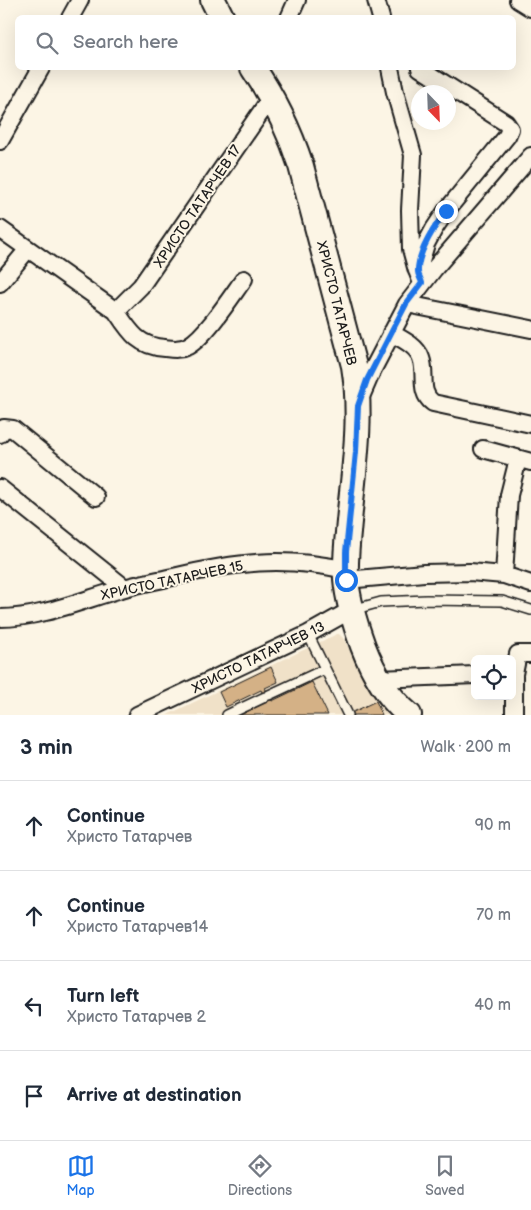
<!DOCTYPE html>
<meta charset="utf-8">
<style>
body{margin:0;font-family:"Balsamiq Sans",sans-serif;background:#f6f6f7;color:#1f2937}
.controls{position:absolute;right:15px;bottom:15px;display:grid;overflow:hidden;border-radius:8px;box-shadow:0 5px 20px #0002}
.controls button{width:45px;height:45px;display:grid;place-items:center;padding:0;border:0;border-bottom:1px solid #e0e1e3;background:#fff;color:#1f2937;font:25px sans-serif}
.compass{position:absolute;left:411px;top:85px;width:45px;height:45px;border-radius:50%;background:#fff;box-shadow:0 5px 20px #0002;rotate:157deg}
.stop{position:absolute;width:15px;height:15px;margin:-11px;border:4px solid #1a73e8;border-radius:50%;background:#fff}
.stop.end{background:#1a73e8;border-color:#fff;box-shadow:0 1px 5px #0008}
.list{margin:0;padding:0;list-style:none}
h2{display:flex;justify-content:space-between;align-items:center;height:65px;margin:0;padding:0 20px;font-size:21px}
h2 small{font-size:16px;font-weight:400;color:#747a83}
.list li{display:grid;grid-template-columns:32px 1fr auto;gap:15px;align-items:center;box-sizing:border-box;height:90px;padding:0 20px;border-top:1px solid #e0e1e3}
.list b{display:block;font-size:19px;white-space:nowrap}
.list p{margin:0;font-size:16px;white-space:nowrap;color:#747a83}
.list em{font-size:16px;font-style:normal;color:#747a83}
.icon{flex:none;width:28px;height:28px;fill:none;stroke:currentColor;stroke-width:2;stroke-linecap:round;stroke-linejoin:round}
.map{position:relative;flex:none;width:531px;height:715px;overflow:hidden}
.search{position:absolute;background:#fff;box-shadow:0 5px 20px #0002;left:15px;right:15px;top:15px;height:55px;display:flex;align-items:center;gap:12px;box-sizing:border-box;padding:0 18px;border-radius:8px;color:#747a83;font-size:19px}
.sheet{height:425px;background:#fff}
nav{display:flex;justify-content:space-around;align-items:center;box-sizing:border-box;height:70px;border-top:1px solid #e0e1e3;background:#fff;font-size:14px;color:#747a83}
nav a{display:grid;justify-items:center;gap:2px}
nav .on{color:#1a73e8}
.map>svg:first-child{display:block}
.built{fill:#f0e1c8}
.building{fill:#d4b186;stroke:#1c1c1c}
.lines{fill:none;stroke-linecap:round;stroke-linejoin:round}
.service-casing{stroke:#1c1c1c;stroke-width:12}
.minor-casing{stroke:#1c1c1c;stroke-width:20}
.secondary-casing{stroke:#1c1c1c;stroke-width:28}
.service{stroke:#fcf5e5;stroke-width:9}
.minor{stroke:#fcf5e5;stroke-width:16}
.secondary{stroke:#fcf5e5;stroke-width:24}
.route{stroke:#1a73e8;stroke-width:6}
.labels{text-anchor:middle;stroke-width:4;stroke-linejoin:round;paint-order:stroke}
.street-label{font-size:14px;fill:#1c1c1c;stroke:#fcf5e5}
</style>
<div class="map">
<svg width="531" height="715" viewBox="0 0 531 715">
<rect width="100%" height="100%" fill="#fcf5e5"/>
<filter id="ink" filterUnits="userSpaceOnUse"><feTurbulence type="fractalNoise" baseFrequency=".02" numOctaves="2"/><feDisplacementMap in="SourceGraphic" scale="10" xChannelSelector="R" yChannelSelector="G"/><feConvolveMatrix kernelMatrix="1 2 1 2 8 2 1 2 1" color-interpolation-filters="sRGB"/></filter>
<g filter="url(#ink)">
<path class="built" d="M337,634H339L344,639L369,687L388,715H167Z"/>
<path class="building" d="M271,667L278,682L265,688L272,701L312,682L328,715H240L267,702L261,690L226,707L219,692Z
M376,701L382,715H349V714Z"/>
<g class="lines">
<defs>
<path id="service" d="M352,610L381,602L426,600L502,601L531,610
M308,634L348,715
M269,695L325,669
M227,715L265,697"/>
<path id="minor" d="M376,0L381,18
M518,0L531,8
M70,18L80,0
M289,18L297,0
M390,68L395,92L413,155L410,210L411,249L417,271
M420,68L506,123L510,129L507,136L446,211L434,229L426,244L419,267L418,273L422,283
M0,141L41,68
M0,229L116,311C130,332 138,346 165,348C173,349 180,350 188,346C206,336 231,297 244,279
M0,283L28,249
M407,304L531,329
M116,311L141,286L272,96
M391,333C402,339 417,346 421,358C427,374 418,392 433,403L531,424
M360,399L373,369L407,304L434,269L531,156
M0,434L4,428L13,429L96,497
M483,449L531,462
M0,488L125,588
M504,575L509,495L518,459
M346,580L424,573L470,572L504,575L531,584
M0,618C40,618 80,601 118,590C136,584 155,581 173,577C235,562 283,556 346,570
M379,679L475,675
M137,715L308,634L351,610
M514,715V674L518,654H531"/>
<path id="secondary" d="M213,0L222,18
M253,68C275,100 289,129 301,166L354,366C362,414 355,463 350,511C348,534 345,556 346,579C348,602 355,624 363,646C373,672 387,697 409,715"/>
</defs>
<use href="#service" class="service-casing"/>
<use href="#minor" class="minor-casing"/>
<use href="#secondary" class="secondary-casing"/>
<use href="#service" class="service"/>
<use href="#minor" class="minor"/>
<use href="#secondary" class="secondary"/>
</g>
</g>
<g class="lines" filter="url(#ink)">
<path class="route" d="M346,580V552L356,452L358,406L367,380L391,333L406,304L422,283C421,279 418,275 418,272C417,252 435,226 446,211"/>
</g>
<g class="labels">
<g class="street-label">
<text transform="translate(197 206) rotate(-56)" y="5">ХРИСТО ТАТАРЧЕВ 17</text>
<text transform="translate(337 303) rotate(76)" y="5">ХРИСТО ТАТАРЧЕВ</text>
<text transform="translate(172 580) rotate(-12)" y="5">ХРИСТО ТАТАРЧЕВ 15</text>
<text transform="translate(258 657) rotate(-26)" y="5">ХРИСТО ТАТАРЧЕВ 13</text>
</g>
</g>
</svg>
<div class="controls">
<button><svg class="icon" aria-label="locate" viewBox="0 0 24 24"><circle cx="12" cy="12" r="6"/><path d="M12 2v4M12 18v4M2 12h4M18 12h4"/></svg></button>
</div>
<svg class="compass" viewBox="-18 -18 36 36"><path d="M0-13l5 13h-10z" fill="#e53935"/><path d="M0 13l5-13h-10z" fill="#747a83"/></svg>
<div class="stop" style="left:346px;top:580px"></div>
<div class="stop end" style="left:446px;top:211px"></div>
<div class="search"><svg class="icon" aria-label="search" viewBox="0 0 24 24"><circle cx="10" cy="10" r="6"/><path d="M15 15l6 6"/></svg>Search here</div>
</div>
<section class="sheet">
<h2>3 min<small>Walk · 200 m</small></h2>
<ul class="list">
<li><svg class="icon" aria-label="ahead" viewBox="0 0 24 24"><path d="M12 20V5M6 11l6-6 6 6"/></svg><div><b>Continue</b><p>Христо Татарчев</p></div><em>90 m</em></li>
<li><svg class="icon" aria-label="ahead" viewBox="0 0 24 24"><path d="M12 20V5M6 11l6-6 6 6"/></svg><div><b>Continue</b><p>Христо Татарчев14</p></div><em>70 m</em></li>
<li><svg class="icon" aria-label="left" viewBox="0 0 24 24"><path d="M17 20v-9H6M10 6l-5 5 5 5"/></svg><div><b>Turn left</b><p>Христо Татарчев 2</p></div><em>40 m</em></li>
<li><svg class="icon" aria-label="arrive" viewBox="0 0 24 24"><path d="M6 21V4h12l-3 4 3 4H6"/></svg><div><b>Arrive at destination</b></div></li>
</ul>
</section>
<nav>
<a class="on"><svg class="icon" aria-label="map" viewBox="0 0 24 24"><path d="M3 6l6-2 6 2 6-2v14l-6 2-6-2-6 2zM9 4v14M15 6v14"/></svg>Map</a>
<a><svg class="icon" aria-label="directions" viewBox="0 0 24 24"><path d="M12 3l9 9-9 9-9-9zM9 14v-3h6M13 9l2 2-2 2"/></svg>Directions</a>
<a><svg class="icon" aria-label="saved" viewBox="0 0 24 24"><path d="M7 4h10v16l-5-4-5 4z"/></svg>Saved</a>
</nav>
